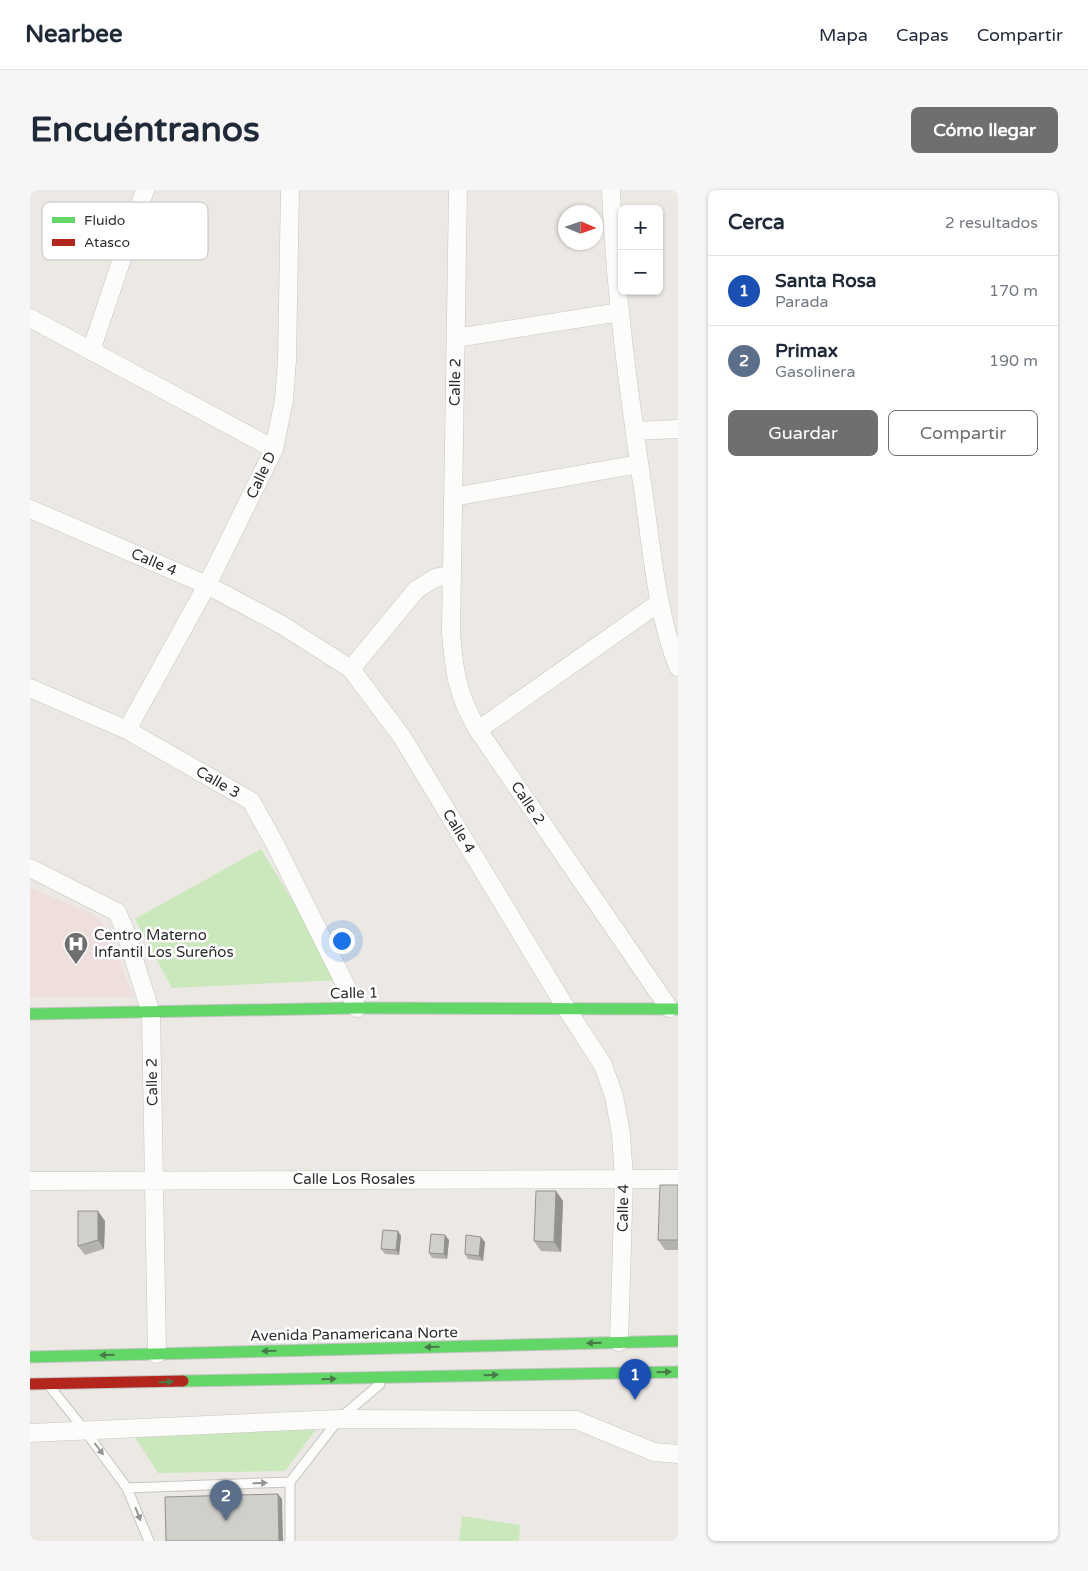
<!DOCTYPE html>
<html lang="es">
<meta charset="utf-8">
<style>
body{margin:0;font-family:"Varela Round",sans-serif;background:#f6f6f7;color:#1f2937}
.controls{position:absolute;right:15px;top:15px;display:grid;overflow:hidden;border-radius:8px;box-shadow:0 1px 4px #0004}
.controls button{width:45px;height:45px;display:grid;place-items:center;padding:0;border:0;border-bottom:1px solid #e0e1e3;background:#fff;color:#1f2937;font:25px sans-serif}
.compass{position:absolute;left:528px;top:15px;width:45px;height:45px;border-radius:50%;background:#fff;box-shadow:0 1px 4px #0004;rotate:92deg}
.you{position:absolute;left:311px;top:750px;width:18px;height:18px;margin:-12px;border:4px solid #fff;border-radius:50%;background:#1a73e8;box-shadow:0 0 0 8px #1a73e833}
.badge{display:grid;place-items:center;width:32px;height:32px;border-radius:50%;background:#706f6e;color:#fff;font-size:16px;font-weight:700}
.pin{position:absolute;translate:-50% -41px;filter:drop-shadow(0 1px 2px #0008)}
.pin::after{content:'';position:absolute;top:26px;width:18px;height:15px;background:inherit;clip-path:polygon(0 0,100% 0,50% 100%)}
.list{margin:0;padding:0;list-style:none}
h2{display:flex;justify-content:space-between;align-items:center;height:65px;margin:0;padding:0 20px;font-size:21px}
h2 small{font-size:16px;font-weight:400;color:#747a83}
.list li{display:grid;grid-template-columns:32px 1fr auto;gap:15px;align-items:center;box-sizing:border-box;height:70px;padding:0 20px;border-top:1px solid #e0e1e3}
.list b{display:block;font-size:19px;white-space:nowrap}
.list p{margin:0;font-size:16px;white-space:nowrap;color:#747a83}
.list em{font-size:16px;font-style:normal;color:#747a83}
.actions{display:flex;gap:10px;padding:15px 20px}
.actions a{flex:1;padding:11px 0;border:1px solid #706f6e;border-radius:8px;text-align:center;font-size:18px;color:#706f6e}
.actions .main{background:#706f6e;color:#fff}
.map{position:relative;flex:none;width:648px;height:1351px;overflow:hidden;border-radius:8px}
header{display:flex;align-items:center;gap:30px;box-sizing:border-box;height:70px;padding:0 25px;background:#fff;border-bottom:1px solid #e0e1e3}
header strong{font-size:24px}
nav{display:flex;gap:28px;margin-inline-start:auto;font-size:18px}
.intro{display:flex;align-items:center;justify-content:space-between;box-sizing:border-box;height:120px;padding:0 30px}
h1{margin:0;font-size:35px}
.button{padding:12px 22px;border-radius:8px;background:#706f6e;color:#fff;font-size:18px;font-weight:700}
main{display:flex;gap:30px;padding:0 30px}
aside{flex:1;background:#fff;border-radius:8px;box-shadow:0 1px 4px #0004}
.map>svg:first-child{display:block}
.medical{fill:#eedfdd}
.green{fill:#cae8bc}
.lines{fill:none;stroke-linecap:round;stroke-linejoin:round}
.lane-casing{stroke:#c5c5c5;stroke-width:11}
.street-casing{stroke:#c5c5c5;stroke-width:19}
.fast-casing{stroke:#c5c5c5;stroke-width:13}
.jam-casing{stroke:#c5c5c5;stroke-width:13}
.lane{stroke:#fcfcfb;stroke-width:9}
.street{stroke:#fcfcfb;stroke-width:18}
.fast{stroke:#63d668;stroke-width:11}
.jam{stroke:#b3261e;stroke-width:11}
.wall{fill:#b4b2ae}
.shaded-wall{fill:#92918d}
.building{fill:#d1cfca;stroke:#92918d}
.oneway{fill:#467a48}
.oneway2{fill:#959594}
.labels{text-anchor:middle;stroke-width:5;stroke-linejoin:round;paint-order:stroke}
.street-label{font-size:15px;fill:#2e2e2e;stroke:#fff}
.poi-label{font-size:15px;fill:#2e2e2e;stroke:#fff;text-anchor:start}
.key{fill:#fff;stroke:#c0c0c0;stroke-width:1}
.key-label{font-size:14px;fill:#2e2e2e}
</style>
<header>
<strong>Nearbee</strong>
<nav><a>Mapa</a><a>Capas</a><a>Compartir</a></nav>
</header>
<div class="intro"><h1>Encuéntranos</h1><a class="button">Cómo llegar</a></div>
<main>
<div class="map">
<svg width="648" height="1351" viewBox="0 0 648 1351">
<rect width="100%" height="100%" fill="#ece9e4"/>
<path class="medical" d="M0,698L63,724L72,732L78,743L104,807H0Z"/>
<path class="green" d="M231,659L311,790L142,798L105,729Z
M290,1234L255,1281L128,1283L103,1244Z
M432,1326L490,1335L489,1351H429Z"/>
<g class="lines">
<defs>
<path id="lane" d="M21,1198L56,1242L97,1298L260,1292L309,1229L350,1194
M97,1298L119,1351
M260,1351V1292"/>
<path id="street" d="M428,0L421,442C424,481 427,505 448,540L639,818
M581,0C585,102 599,205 614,306C622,363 627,423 648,477
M0,128L244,259
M426,148L590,122
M61,161L115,0
M605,241L648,239
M423,307L609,274
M0,319L177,395L252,435L321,479L372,547L536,818L573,875L584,906L591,944L594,989L589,1152
M321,479L386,400L405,388L422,384
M0,498L97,540L221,611L245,654L327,818
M97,540L177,395L244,259L254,210L257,170L260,0
M448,540L630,412
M0,678L87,722L94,738L121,823L127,1164
M0,991L648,989
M0,1243L309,1229L546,1230L624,1262L648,1264"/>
<path id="fast" d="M0,824L327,818L648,819
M0,1167L648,1151
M153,1191L648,1182"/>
<path id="jam" d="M0,1194L153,1191"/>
</defs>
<use href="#lane" class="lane-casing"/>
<use href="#street" class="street-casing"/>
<use href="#fast" class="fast-casing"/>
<use href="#jam" class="jam-casing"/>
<use href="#lane" class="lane"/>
<use href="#street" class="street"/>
<use href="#fast" class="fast"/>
<use href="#jam" class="jam"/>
</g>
<path class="wall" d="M648,995V1060H635L628,1050Z
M526,1001L533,1011L531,1062L511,1061L504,1051Z
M75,1031L74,1059L55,1065L48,1056Z
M368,1041L371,1046L369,1065L355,1064L351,1059Z
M419,1050L417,1069L402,1068L399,1063Z
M455,1052L453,1071L438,1069L435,1064Z"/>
<path class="shaded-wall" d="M526,1001L533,1011L531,1062L524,1052Z
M68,1021L75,1031L74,1059L68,1050Z
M368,1041L371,1046L369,1065L366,1060Z
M415,1045L419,1050L417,1069L414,1064Z
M451,1047L455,1052L453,1071L449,1066Z
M248,1304L252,1309L253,1351H249Z"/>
<path class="building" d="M630,995H648V1050H628Z
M506,1001H526L524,1052L504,1051Z
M48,1021H68V1050L48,1056Z
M353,1040L368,1041L366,1060L351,1059Z
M401,1044L415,1045L414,1064L399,1063Z
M436,1045L451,1047L449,1066L435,1064Z
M248,1304L249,1351H136L135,1307Z"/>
<defs><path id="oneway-solid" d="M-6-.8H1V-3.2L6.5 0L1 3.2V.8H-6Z" transform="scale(1.25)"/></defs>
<g class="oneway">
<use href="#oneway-solid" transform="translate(564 1153) rotate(179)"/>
<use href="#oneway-solid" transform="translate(402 1157) rotate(179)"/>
<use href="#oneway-solid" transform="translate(239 1161) rotate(179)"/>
<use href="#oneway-solid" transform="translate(77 1165) rotate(179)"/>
<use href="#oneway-solid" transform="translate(634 1182) rotate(-1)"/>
<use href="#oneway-solid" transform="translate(461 1185) rotate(-1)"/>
<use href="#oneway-solid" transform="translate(299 1189) rotate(-1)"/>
<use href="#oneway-solid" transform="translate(136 1192) rotate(-1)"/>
</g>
<g class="oneway2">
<use href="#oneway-solid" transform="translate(69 1259) rotate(53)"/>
<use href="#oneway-solid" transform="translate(230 1293) rotate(-2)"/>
<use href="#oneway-solid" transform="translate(108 1324) rotate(68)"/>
</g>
<defs>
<symbol id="hospital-pin" viewBox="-11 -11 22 30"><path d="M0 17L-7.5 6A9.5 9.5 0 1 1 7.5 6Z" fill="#706f6e" stroke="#fff"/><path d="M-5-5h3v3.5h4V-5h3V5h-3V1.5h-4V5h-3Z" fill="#fff"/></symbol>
</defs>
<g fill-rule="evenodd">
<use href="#hospital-pin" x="32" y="740" width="28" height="38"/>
</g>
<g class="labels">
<g class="street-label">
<text transform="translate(425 192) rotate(-89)" y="5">Calle 2</text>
<text transform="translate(231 285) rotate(-65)" y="5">Calle D</text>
<text transform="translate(124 372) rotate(23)" y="5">Calle 4</text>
<text transform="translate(188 592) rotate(30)" y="5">Calle 3</text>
<text transform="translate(498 613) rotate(56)" y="5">Calle 2</text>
<text transform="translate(429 641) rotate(59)" y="5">Calle 4</text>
<text transform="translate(324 803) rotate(-1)" y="5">Calle 1</text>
<text transform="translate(122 892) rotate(-91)" y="5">Calle 2</text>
<text x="324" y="994">Calle Los Rosales</text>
<text transform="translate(593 1018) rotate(-89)" y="5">Calle 4</text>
<text transform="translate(324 1144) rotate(-1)" y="5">Avenida Panamericana Norte</text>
</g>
<g class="poi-label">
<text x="64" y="750">Centro Materno<tspan x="64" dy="17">Infantil Los Sureños</tspan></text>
</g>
</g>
<rect x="12" y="12" width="166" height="58" rx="8" class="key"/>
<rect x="22" y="27" width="23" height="6" fill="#63d668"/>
<rect x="22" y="49" width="23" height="7" fill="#b3261e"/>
<g class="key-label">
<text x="54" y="35">Fluido</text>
<text x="54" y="57">Atasco</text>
</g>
</svg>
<div class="controls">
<button>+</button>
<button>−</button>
</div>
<svg class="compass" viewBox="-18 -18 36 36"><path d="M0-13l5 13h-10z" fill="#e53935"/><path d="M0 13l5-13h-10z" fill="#747a83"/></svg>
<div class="you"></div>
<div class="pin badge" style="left:605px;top:1210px;background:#1a4fb4">1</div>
<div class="pin badge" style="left:196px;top:1331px;background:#5c6f8a">2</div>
</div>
<aside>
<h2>Cerca<small>2 resultados</small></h2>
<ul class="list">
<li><span class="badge" style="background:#1a4fb4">1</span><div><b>Santa Rosa</b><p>Parada</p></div><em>170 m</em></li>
<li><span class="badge" style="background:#5c6f8a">2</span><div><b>Primax</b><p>Gasolinera</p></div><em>190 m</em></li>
</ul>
<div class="actions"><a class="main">Guardar</a><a>Compartir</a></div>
</aside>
</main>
